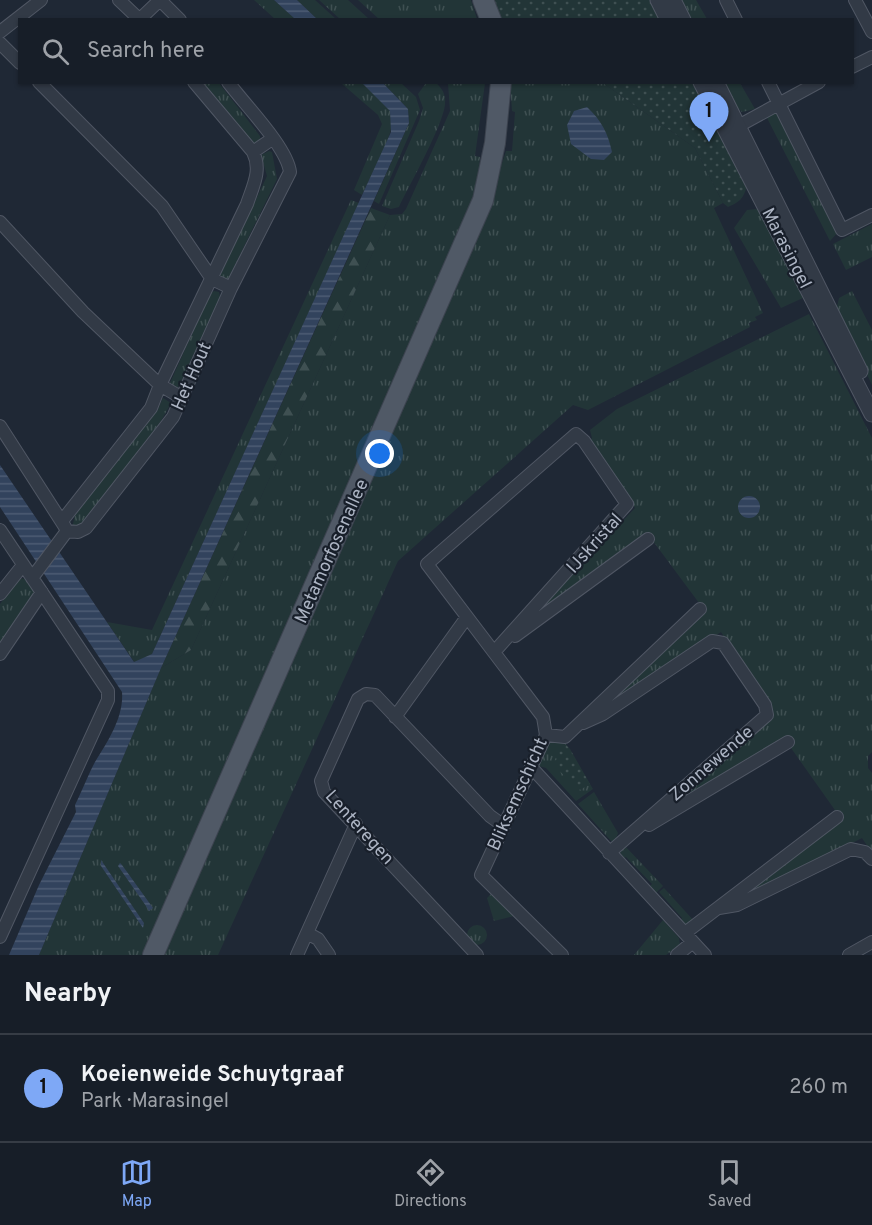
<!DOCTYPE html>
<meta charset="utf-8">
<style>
body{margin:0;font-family:Overpass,sans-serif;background:#202730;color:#f1f3f6}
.you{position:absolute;left:380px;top:454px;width:21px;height:21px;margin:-15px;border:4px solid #fff;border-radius:50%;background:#1a73e8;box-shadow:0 0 0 9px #1a73e833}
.badge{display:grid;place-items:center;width:39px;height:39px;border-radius:50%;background:#7ea8f6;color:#111;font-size:20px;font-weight:700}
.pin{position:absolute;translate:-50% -50px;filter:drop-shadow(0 2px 3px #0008)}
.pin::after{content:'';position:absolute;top:32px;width:21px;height:18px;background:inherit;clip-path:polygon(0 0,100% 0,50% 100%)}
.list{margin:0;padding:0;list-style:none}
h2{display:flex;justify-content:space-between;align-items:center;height:78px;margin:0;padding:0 24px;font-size:26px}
h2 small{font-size:20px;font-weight:400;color:#9ea2a8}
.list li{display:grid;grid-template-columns:39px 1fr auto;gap:18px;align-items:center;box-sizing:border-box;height:108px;padding:0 24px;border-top:2px solid #363c45}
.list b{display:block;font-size:22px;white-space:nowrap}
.list p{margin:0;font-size:20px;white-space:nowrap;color:#9ea2a8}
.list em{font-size:20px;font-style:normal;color:#9ea2a8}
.icon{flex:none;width:33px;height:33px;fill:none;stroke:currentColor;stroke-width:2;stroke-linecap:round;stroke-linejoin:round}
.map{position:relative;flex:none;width:872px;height:955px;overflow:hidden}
.search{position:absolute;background:#171e28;box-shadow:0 2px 4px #0004;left:18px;right:18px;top:18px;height:66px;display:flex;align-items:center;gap:15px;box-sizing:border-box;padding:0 21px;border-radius:0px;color:#9ea2a8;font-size:22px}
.sheet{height:186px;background:#171e28}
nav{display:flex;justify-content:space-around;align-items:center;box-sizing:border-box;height:84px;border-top:2px solid #363c45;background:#171e28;font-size:16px;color:#9ea2a8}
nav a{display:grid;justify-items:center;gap:3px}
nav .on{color:#7ea8f6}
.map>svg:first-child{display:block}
.grass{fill:url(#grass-tufts)}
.forest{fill:url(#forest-firs)}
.park{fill:url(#park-dots)}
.water{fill:url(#water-rules)}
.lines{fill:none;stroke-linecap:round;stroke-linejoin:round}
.minor-casing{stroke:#505764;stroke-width:14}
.tertiary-casing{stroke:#505764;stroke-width:17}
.primary-casing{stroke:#3c434f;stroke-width:22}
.minor{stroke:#323a46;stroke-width:12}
.tertiary{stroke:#323a46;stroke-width:15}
.primary{stroke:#505966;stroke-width:20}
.labels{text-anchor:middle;stroke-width:4.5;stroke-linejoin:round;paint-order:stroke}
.street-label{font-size:18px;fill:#acb4c3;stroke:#181f2a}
</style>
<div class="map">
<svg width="872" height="955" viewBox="0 0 872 955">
<defs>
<pattern id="grass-tufts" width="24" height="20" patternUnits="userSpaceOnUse" patternTransform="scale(1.5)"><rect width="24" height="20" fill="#223537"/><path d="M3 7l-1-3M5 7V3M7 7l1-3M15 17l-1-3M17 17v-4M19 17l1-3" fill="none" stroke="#3f5052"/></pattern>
<pattern id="forest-firs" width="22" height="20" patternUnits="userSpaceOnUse" patternTransform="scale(1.5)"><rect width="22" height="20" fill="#223537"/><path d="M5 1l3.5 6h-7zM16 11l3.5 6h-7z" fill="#3f5052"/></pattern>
<pattern id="park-dots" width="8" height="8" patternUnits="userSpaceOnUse" patternTransform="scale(1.5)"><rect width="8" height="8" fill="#223537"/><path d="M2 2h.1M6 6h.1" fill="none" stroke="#3f5052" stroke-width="1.8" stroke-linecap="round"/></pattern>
<pattern id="water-rules" width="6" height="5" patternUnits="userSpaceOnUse" patternTransform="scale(1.5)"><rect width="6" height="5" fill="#32435d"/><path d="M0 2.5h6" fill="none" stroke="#4d5c73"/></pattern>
</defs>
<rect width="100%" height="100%" fill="#1f2835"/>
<path class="grass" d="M254,0H274L295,19H275Z
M297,0H315L336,19H317Z
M319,0H348L369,19H340Z
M358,0H471L477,19H379Z
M678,0H696L707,19H688Z
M203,83H219L260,136V142L254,144L241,133L243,130Z
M341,83H362C371,91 386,101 391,113C398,131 370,177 362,195L354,190L382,124L378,115Z
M383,83H401L416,97L420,110L379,204L374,201L409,123L408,109Z
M426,83H436C442,88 446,95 445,103C445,122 409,186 399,207L391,209L382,206L419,121L423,108L418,94Z
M448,83H485L475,156L480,157L477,193L145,955H39L161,668L191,650L390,215L402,214L406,209L450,111Z
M510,83H603L695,148L723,203L714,208L763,313L755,317L757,320L749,323L750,327L588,410L573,405L398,561L218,955H161L489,203L506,151H512L515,112L512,111Z
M720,83H740L755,109L742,112L728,98Z
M773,113L780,115L839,231L830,241L766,116Z
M269,151L272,152L277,179L228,279L220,276L267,176L261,155Z
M351,200L359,203L152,654L135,663L107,622L152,630Z
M757,209L765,214L805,297L781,308L734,228L747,210Z
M872,224V257L846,270L833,244Z
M214,291L219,292L220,297L179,386L174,390L170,383L210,294Z
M852,291L872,330V385L836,311L839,298Z
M809,314L872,438V752L868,756V768L872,773V853L862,838L741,899L739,898L842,820L791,748L793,746L788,737L663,811L773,715V710L721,632L602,709L705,611L647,533L538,615L536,613L635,508L589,441L592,438L590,430L617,409Z
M163,398L171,403L161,421L83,523L72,528L76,511L157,411Z
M20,578L29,580L36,594L0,644V604Z
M552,740L564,741L593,789L576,801L546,768L539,766L538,762Z
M594,792L618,833L615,841L612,842L578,804Z
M624,845L663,886L654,895L648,888L652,884L626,857L622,859L620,852Z
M664,888L695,922L687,925L680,921L682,918L659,892Z
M492,893L514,914V916L494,921L487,898Z
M663,920L679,938L680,945L666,955H634Z
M467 935a10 10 0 1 1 20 0a10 10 0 1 1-20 0Z"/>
<path class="forest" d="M371,208L390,215L191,650L161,668Z"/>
<path class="park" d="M487,0H656L666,19H493Z
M603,83H699L748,180C745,195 743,201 728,207L723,203L695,148Z
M562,741L570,749L590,784L580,790L553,765Z"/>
<path class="water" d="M274,0H297L317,19H295Z
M362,83H383L408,109L409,123L161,668L39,955H9L39,885L76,812L75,805C82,791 88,775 95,762C108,741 124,717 122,692L0,507V465L134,662L152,654L391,132L390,111Z
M587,107C601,120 608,133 612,152L604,160L591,159L571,144L567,125L574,111Z
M738 507a11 11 0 1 1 22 0a11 11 0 1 1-22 0Z
M101,860L144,923L143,928L101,866Z
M120,863L122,865L153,908L149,911L146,906L118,866Z"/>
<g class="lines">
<defs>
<path id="minor" d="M119,0L140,20
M160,0L180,20
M726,0L736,20
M855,0L872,32
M140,19L160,0
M0,32L41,0
M0,43L20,63
M852,67L872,57
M39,82L162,206L212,279L231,288
M768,82L842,230L872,215
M731,130L819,82
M253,152L272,139
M0,222L83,312L160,385L182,398
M0,426L65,527
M62,521L151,408L160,385L247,204C253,186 262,170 253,152L194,82
M0,530L108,691V700L0,937
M67,531L78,532L86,528L173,417L231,288L290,172C287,147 245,105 228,82
M32,578L67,531
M0,594L23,565
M515,636L648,539
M495,651L627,504L584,441L576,434L427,564L543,717L546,735L481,875L562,955
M0,654L42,592
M395,717L467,617
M583,723L603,714L712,641L723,643L765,705L767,715L609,853
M546,735L565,737L700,609
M531,767L705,955
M649,825L788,742
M719,908L737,905L851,849L865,852L872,859
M307,933L318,939L329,955
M685,933L837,817
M297,955L356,824
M477,955L324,792L321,781L358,699L366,694L375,695L490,816L504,826
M677,955L693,942
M849,955L872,942"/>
<path id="tertiary" d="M658,0L668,20
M673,0L683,20
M701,82L872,414
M716,82L860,371"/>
<path id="primary" d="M483,0L491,20
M153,955L483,200L495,143L501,82"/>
</defs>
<use href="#minor" class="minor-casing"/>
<use href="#tertiary" class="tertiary-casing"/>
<use href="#primary" class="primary-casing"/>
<use href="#minor" class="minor"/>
<use href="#tertiary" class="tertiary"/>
<use href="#primary" class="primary"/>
</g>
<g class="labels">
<g class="street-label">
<text transform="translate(787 248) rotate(63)" y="6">Marasingel</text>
<text transform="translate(191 376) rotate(-66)" y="6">Het Hout</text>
<text transform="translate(594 543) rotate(-48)" y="6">IJskristal</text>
<text transform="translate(331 551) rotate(-66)" y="6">Metamorfosenallee</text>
<text transform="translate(711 763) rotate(-41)" y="6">Zonnewende</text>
<text transform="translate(517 794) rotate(-66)" y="6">Bliksemschicht</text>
<text transform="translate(360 827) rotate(48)" y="6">Lenteregen</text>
</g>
</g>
</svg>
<div class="you"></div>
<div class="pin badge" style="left:709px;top:142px">1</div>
<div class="search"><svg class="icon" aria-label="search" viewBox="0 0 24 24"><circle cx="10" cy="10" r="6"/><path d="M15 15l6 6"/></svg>Search here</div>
</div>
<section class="sheet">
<h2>Nearby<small></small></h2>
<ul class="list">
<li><span class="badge">1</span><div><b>Koeienweide Schuytgraaf</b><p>Park · Marasingel</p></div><em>260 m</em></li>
</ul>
</section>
<nav>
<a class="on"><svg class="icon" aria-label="map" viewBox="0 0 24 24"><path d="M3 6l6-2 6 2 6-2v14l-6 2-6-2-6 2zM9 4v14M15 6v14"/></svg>Map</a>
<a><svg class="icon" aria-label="directions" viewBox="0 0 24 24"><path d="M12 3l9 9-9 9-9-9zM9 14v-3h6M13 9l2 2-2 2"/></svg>Directions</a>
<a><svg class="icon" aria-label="saved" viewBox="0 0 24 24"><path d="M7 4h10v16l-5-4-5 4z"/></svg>Saved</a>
</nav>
